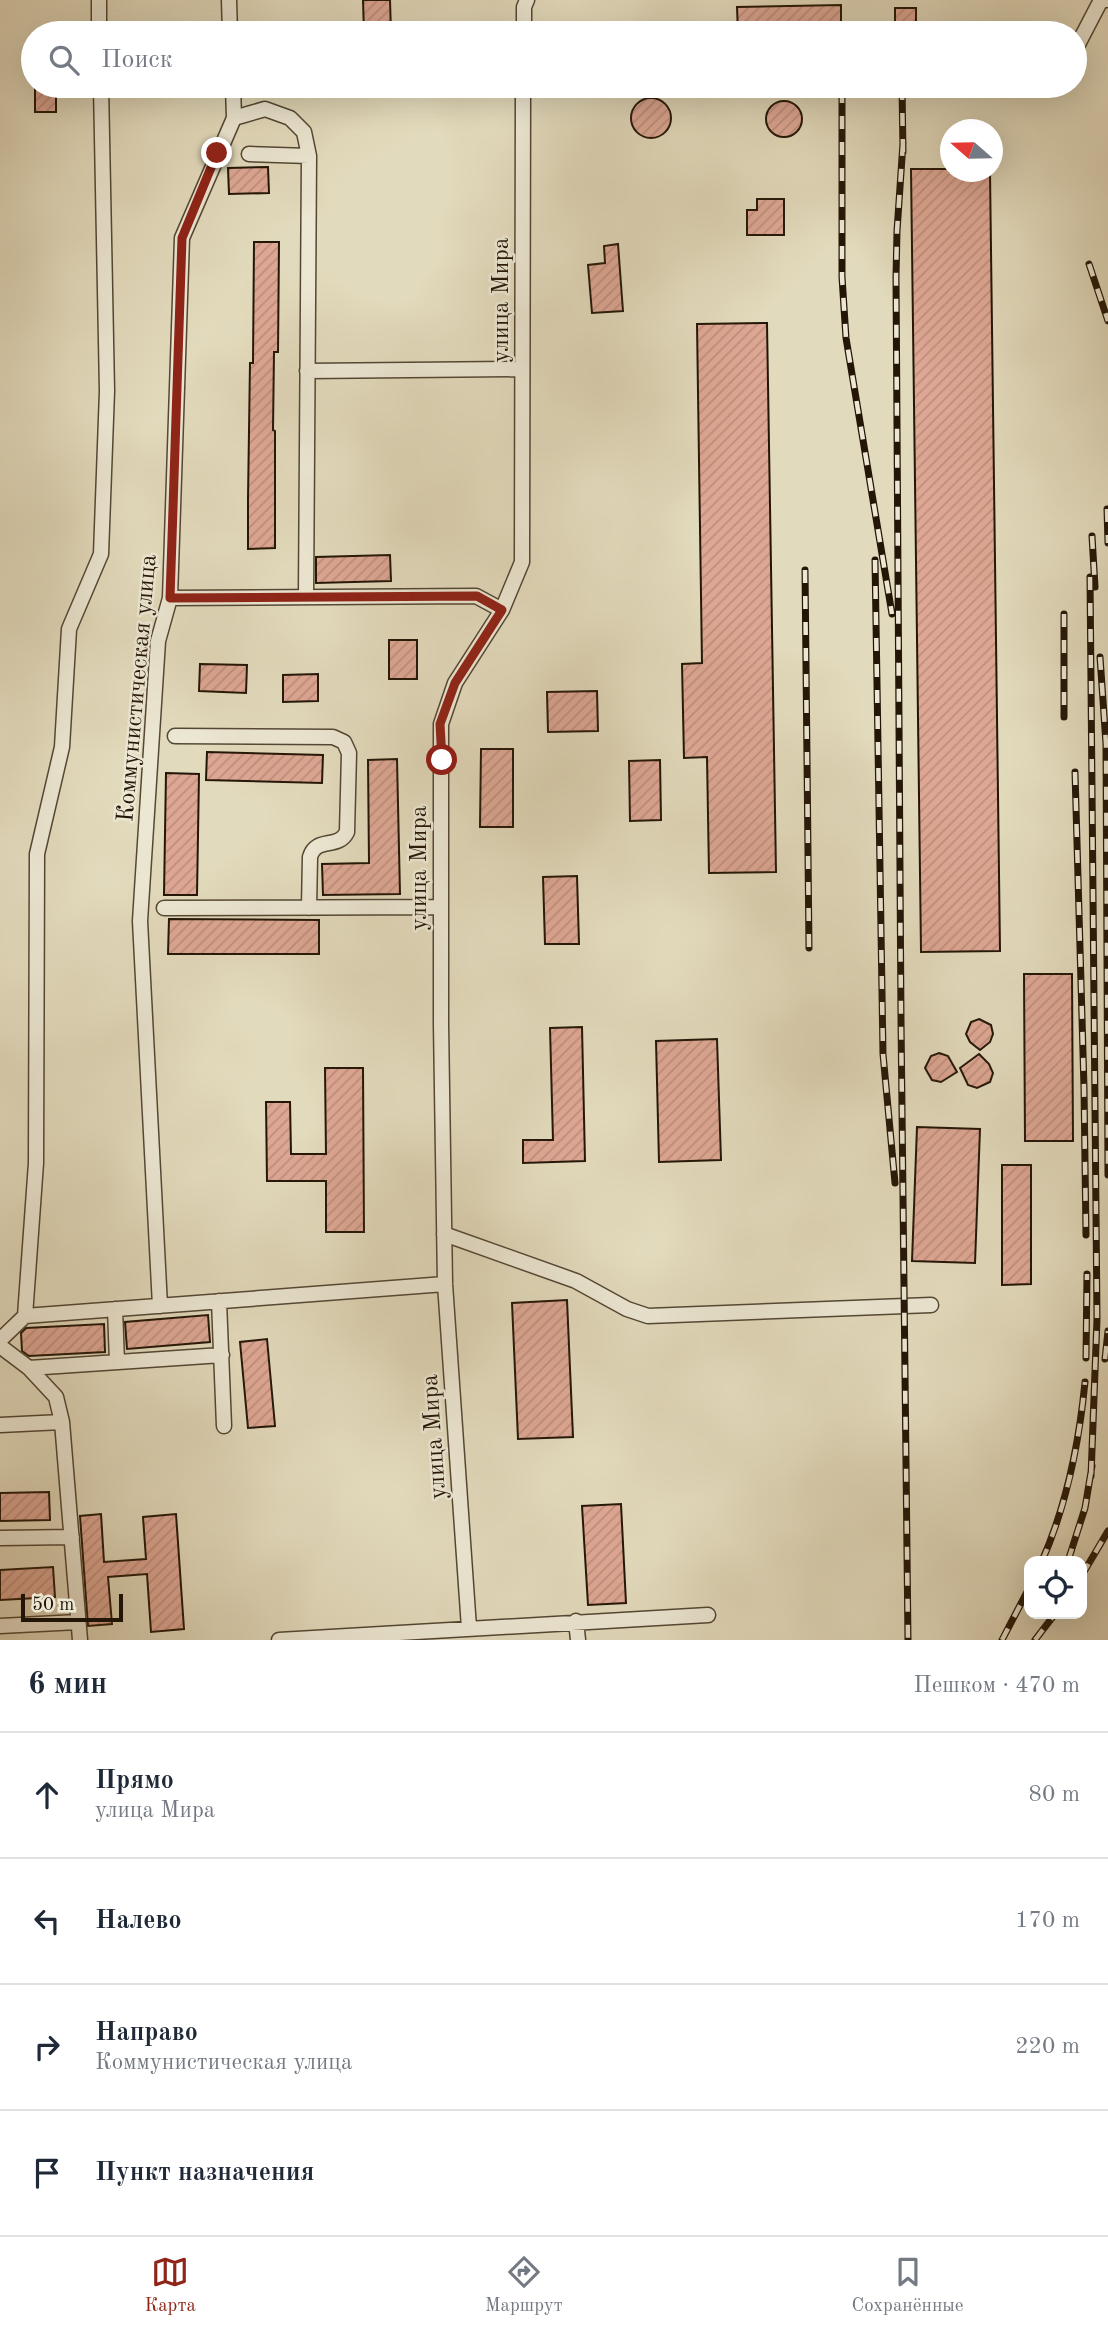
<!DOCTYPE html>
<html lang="ru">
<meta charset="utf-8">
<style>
body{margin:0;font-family:"Old Standard TT",serif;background:#f2f2f3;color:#1f2937}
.controls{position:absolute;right:21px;bottom:21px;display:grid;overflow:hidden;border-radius:14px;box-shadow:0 7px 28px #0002}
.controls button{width:63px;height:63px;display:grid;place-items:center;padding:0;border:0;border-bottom:2px solid #e0e1e3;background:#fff;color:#1f2937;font:35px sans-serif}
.compass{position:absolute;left:940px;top:119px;width:63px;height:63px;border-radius:50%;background:#fff;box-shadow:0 7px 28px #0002;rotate:290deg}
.scale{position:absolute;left:21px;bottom:18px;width:102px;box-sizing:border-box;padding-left:7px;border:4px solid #241607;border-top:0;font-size:19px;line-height:24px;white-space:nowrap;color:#241607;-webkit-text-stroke:5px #ece7d3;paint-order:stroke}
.stop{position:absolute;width:21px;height:21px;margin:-16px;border:5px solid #8f2418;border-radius:50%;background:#fff}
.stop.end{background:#8f2418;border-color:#fff;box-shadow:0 2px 7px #0008}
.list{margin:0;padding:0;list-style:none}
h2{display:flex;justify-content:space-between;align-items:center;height:91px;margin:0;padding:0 28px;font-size:30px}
h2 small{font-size:23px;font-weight:400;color:#747a83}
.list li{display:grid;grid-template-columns:46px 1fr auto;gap:21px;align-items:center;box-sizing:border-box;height:126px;padding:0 28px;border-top:2px solid #e0e1e3}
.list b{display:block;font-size:26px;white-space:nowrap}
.list p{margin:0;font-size:23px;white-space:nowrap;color:#747a83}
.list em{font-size:23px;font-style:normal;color:#747a83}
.icon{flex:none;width:38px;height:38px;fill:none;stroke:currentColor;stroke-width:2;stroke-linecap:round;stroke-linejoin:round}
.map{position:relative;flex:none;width:1108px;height:1640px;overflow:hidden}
.search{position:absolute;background:#fff;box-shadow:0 7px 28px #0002;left:21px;right:21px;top:21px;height:77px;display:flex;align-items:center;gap:18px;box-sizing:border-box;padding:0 24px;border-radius:38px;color:#747a83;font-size:26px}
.sheet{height:595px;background:#fff}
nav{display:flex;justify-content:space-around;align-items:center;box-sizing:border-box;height:98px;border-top:2px solid #e0e1e3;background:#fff;font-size:19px;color:#747a83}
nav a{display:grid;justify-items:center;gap:4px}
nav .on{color:#8f2418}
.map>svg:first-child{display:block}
.building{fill:url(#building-hatch);stroke:#241607;stroke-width:2}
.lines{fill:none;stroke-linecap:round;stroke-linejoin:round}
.minor-casing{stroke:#544734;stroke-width:17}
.minor{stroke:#ece7d3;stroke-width:14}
.rail-casing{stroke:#241607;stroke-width:7}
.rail{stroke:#ece7d3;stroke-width:4.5;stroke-dasharray:13;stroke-linecap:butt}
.route{stroke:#8f2418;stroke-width:9}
.labels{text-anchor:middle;stroke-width:5;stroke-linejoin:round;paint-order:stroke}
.street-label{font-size:24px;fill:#241607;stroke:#ece7d3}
</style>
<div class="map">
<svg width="1108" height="1640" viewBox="0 0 1108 1640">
<defs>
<pattern id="building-hatch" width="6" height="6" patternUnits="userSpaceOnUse" patternTransform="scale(1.75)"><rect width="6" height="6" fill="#dea794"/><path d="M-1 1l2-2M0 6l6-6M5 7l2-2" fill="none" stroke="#be8f7e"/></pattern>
</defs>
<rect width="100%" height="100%" fill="#e2dabc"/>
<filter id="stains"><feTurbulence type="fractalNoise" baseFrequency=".00286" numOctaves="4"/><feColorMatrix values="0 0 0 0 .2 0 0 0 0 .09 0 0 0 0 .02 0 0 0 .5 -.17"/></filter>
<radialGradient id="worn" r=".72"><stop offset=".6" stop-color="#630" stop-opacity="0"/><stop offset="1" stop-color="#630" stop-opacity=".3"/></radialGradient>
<path class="building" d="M363,0H390L391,33H364Z
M841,5V30L738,33L737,7Z
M895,8H916V33H895Z
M35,86H56V112H35Z
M631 118a20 20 0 1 1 40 0a20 20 0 1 1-40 0Z
M766 119a18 18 0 1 1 36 0a18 18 0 1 1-36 0Z
M268,167L269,193L229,194L228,168Z
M911,169H950V172H990L1000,951L921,952Z
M757,199H784V235H747V210H757Z
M254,242H279L278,352H274L273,430L275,431V548L248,549V499L250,363H253Z
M618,244L623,311L592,313L588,265L605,263L604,246Z
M767,323L776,872L709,873L707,757L684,758L682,664L702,663L697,324Z
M390,555L391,581L316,583V557Z
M389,640H417V679H389Z
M200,664L247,665L246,693L199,691Z
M318,674V701L283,702V675Z
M597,691L598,731L548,732L547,692Z
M481,749H513V827H480Z
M207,752L323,755L322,783L206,780Z
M397,759L400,894L323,895L322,864L369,863L368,760Z
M660,760L661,820L630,821L629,761Z
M166,773L199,774L197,895H164Z
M577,876L579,944H545L543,877Z
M169,919L319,920V954H168Z
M1024,974H1072L1073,1141H1025Z
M979,1019L991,1025L993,1034L990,1042L980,1050L970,1042L966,1034L971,1022Z
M582,1027L585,1161L523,1163V1140H553L550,1028Z
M717,1039L721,1160L659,1162L656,1041Z
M939,1053L948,1056L957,1072L941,1082L932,1080L925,1068L931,1056Z
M979,1054L989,1064L993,1073L990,1082L977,1088L968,1085L960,1068Z
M325,1068H363L364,1232H326V1181H267L266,1102H290L291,1154H326Z
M917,1127L980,1129L975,1263L912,1261Z
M1002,1165H1031V1284L1002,1285Z
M567,1300L573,1437L518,1439L512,1303Z
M208,1315L210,1342L127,1349L125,1322Z
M104,1324L105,1352L29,1356L22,1351L21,1333L26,1328Z
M267,1339L275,1426L248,1428L240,1342Z
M49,1492L50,1520L0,1521V1493Z
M621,1504L626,1603L588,1605L582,1506Z
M101,1514L104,1562L146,1559L143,1517L176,1514L184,1629L151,1632L147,1574L108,1577L112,1624L88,1626L80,1516Z
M53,1567L55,1597L0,1600V1570Z"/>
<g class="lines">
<defs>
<path id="minor" d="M99,0V33
M229,0L230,33
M524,33V7L527,0
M1075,50L1101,0H1108
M1008,88L1031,86
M234,118L265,109L290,118L304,132L309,156L306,597
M249,154L309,156
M307,371L522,369
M170,598L476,596L502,610
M175,736L333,737L344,742L349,753L347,832C338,850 316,836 310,857L309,908
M164,908L440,907
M444,1234L576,1281L627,1309L648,1316L931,1305
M219,1301L224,1426
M160,1306L140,921L158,641L170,598L182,238L234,118L233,86
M115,1309L117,1362
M25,1316L36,1163L37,854L62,747L69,629L101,554L107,391L101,86
M0,1340L25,1316L445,1284
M0,1346L29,1368L222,1355
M29,1368L56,1397L62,1422L80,1640
M0,1425L62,1422
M0,1538L72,1537
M576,1621L578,1640
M0,1626L78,1622
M469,1628L445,1284L441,1024V724L455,683L502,610L522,562L523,86
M279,1640L708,1615"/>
</defs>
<use href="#minor" class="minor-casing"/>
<use href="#minor" class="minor"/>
<defs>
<path id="rail" d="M902,87L903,152
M842,90V277L846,338L892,614
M903,143L897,231L896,277L901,1020L908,1640
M1089,264L1108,321
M1107,509L1108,543
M1092,536L1095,587
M875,560L883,1054L895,1183
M805,570L809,948
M1090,577L1097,1319L1091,1476
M1064,614V717
M1100,657L1106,744L1108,1175
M1075,772L1084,1088L1086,1235
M1086,1358L1087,1274
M1105,1359L1108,1331
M1042,1561C1067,1504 1079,1444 1085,1382
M1068,1561L1085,1508L1092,1466
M1082,1575L1108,1531
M1002,1640L1029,1588
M1035,1640L1055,1614"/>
</defs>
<use href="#rail" class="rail-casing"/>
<use href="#rail" class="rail"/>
</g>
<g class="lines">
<path class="route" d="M217,153L182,238L170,598L477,596L502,610L455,683L440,724L442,760"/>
</g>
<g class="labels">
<g class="street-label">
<text transform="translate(500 300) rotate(-90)" y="8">улица Мира</text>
<text transform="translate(136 688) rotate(-85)" y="8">Коммунистическая улица</text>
<text transform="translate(418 868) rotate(-90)" y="8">улица Мира</text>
<text transform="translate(433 1437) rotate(-94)" y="8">улица Мира</text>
</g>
</g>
<rect width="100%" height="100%" filter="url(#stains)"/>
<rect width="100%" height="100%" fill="url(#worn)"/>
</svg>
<div class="controls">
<button><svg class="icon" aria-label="locate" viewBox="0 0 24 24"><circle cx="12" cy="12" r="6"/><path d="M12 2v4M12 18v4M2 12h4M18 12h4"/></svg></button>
</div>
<svg class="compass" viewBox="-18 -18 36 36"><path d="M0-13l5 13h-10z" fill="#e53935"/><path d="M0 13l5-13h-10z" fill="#747a83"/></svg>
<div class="scale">50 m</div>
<div class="stop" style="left:442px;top:760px"></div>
<div class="stop end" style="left:217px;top:153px"></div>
<div class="search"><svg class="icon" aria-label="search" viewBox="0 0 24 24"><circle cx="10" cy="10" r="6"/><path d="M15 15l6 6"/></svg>Поиск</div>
</div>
<section class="sheet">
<h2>6 мин<small>Пешком · 470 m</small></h2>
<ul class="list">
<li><svg class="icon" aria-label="ahead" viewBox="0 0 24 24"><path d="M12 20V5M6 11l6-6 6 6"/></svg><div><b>Прямо</b><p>улица Мира</p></div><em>80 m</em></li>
<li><svg class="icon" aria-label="left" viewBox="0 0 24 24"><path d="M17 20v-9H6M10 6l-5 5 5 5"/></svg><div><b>Налево</b></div><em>170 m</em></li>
<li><svg class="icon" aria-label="right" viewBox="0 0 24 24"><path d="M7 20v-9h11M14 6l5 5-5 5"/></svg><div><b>Направо</b><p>Коммунистическая улица</p></div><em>220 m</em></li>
<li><svg class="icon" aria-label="arrive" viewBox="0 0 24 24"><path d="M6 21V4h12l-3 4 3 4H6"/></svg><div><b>Пункт назначения</b></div></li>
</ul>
</section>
<nav>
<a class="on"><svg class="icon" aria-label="map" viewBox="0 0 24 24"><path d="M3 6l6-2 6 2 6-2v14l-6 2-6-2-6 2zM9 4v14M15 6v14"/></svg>Карта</a>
<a><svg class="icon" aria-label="directions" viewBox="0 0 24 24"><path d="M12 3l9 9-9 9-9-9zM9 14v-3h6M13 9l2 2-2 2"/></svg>Маршрут</a>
<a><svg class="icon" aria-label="saved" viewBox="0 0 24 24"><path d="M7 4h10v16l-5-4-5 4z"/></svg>Сохранённые</a>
</nav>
